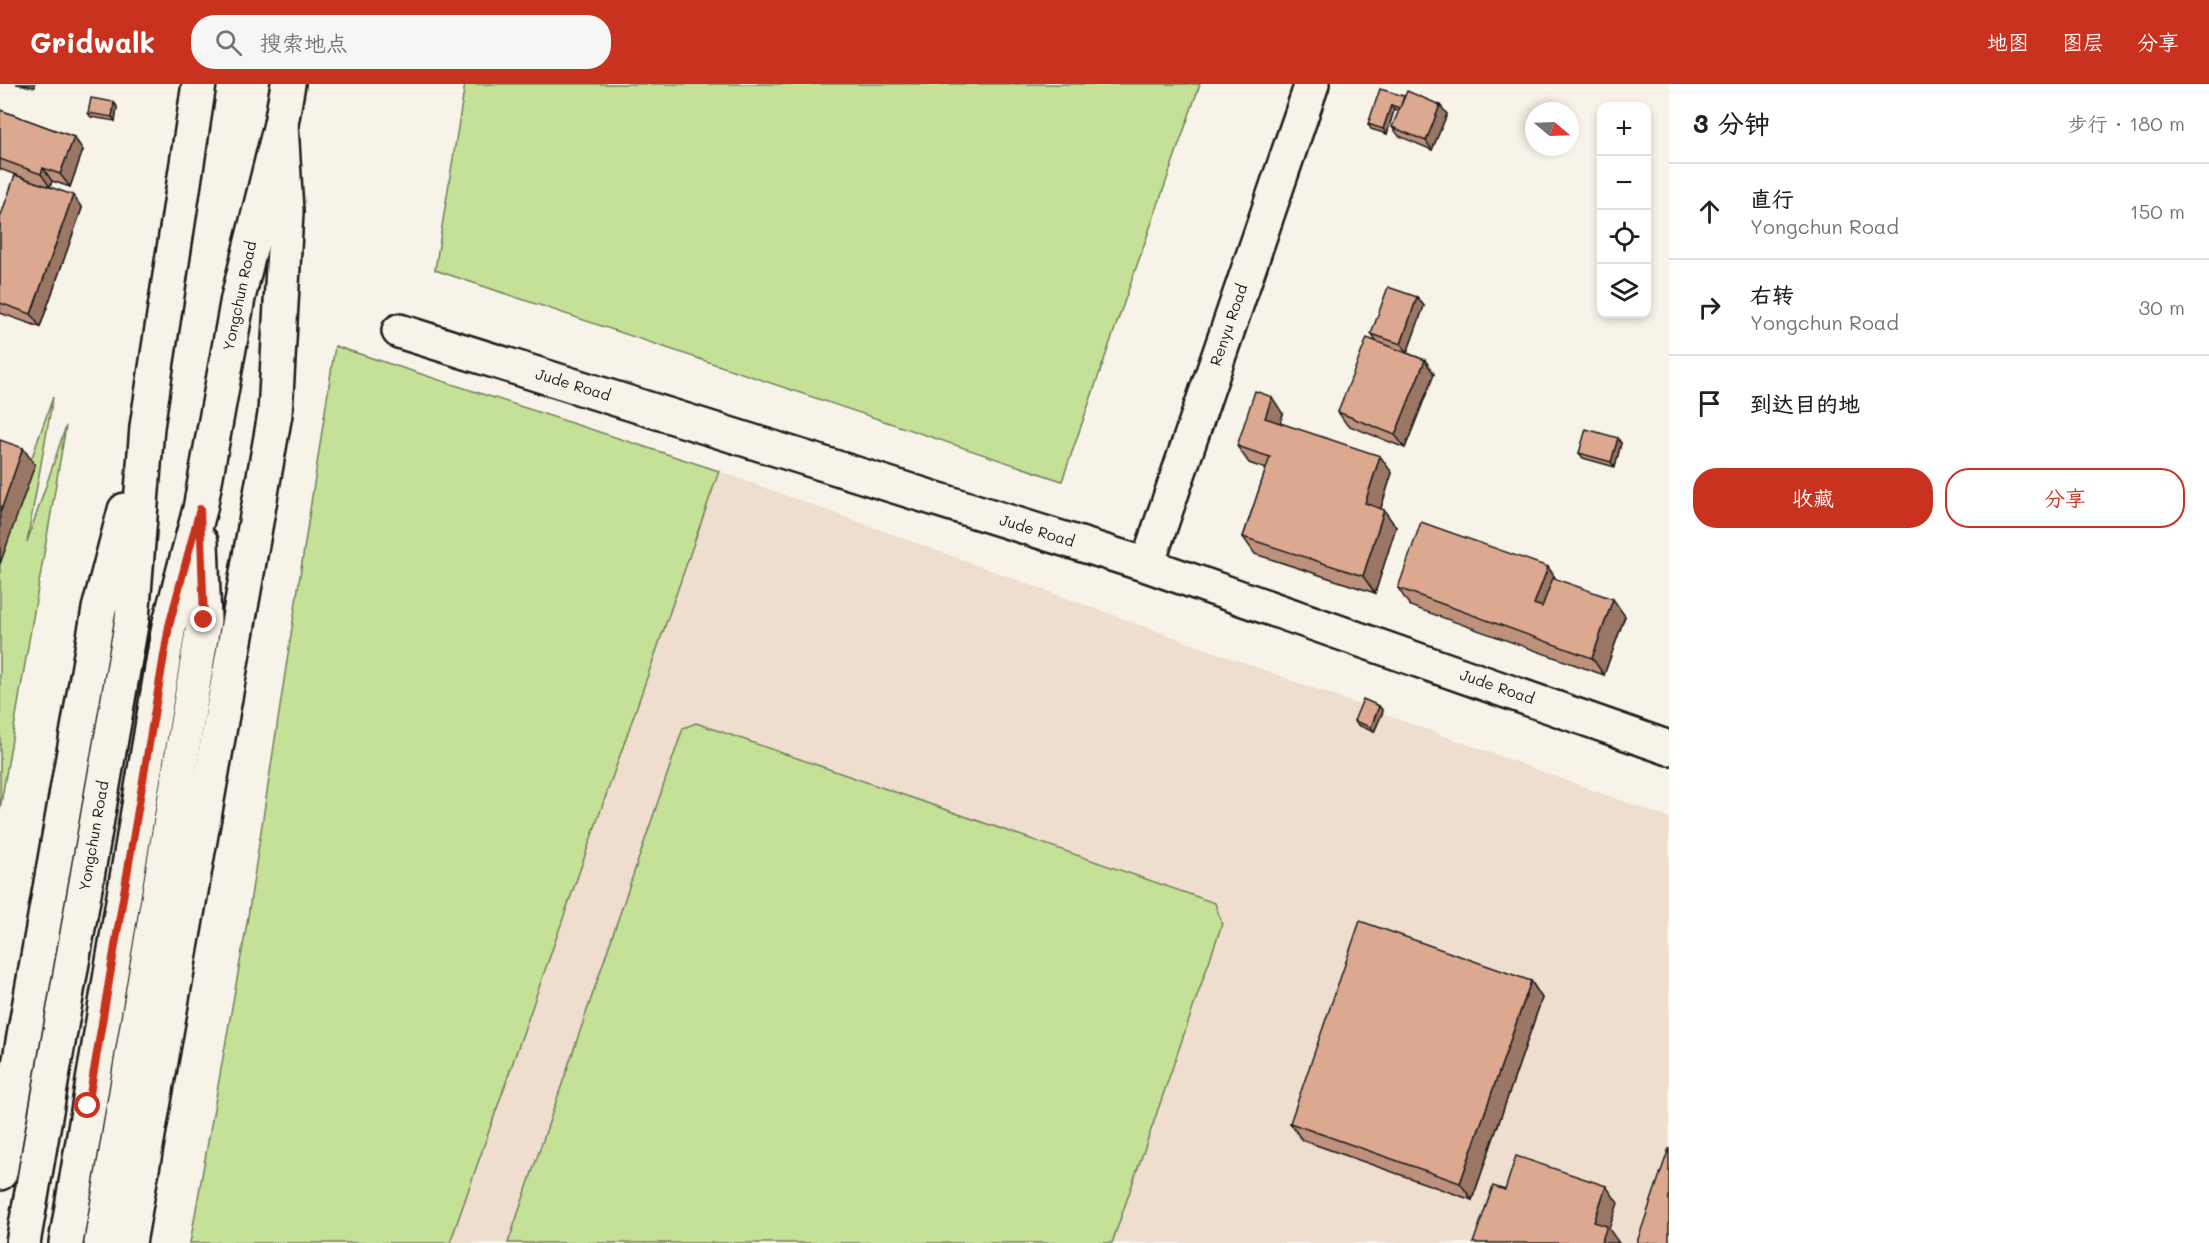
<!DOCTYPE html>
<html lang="zh">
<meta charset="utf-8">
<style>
body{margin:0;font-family:Mali,"LXGW WenKai TC",sans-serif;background:#f6f6f6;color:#202124}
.controls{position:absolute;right:18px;top:18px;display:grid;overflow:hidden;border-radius:12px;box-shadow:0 3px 9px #0003}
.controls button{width:54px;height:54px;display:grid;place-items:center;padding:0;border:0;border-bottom:2px solid #e0e0e0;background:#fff;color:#202124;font:30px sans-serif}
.compass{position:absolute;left:1525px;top:18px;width:54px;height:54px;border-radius:50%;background:#fff;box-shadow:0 3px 9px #0003;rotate:109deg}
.stop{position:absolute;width:18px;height:18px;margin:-14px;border:4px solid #c8321e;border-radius:50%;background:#fff}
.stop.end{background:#c8321e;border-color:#fff;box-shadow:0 2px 6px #0008}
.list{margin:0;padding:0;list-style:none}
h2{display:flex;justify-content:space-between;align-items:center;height:78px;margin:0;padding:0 24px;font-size:26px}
h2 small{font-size:20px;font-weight:400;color:#757577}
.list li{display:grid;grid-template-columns:39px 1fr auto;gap:18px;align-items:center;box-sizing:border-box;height:96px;padding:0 24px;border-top:2px solid #e0e0e0}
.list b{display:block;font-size:22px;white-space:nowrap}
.list p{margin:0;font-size:20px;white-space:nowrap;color:#757577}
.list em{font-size:20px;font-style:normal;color:#757577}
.actions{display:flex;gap:12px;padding:18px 24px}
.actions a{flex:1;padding:14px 0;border:2px solid #c8321e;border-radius:24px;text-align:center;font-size:21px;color:#c8321e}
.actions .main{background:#c8321e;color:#fff}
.icon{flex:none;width:33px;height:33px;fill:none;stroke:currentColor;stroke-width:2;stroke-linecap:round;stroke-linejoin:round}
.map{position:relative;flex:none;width:1669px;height:1159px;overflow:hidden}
header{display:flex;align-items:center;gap:36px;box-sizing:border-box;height:84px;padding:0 30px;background:#c8321e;color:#fff}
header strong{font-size:28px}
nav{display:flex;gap:33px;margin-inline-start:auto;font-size:21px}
.search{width:420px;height:54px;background:#f6f6f6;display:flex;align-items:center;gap:15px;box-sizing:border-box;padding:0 21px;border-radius:24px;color:#757577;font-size:22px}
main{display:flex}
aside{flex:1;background:#fff}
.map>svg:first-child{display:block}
.built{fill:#efddce}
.green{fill:#c5e097;stroke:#707e5a;stroke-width:1.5}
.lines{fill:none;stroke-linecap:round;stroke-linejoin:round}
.tertiary-casing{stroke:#1c1c1c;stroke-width:38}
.secondary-casing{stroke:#1c1c1c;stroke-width:38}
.trunk-casing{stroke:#1c1c1c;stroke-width:38}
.tertiary{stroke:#f7f3e8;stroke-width:33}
.secondary{stroke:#f7f3e8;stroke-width:33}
.trunk{stroke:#f7f3e8;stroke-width:33}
.wall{fill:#bd917c;stroke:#1c1c1c;stroke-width:1.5}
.shaded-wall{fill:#9a7665;stroke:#1c1c1c;stroke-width:1.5}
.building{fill:#dca990;stroke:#1c1c1c;stroke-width:1.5}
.route{stroke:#c8321e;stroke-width:8}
.labels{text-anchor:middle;stroke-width:6;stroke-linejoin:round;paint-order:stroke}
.street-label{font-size:15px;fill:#1c1c1c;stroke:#f7f3e8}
</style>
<header>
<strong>Gridwalk</strong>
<div class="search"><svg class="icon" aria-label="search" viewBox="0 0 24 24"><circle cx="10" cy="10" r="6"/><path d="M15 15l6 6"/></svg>搜索地点</div>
<nav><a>地图</a><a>图层</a><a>分享</a></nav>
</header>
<main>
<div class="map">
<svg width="1669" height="1159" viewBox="0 0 1669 1159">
<rect width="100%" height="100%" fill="#f7f3e8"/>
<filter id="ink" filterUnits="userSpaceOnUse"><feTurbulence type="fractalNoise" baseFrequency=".0167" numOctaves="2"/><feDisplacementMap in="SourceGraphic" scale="12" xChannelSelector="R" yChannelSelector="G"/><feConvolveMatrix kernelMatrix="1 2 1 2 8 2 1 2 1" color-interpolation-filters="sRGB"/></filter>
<g filter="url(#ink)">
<path class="built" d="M719,387L1669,734V1159H450Z"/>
<path class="green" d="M465,0H1200L1062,397L435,186Z
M335,262L719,387L450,1159H190L247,839Z
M53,313L27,458L66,342L0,725V465Z
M696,639L1215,819L1222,840L1112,1159H508L683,644Z"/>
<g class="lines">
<defs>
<path id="tertiary" d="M399,247L1147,481L1669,664
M1147,481L1312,0"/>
<path id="secondary" d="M0,1089L99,525L125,426
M23,1159L132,535L147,343L199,0
M66,1159L169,542L200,425L238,214L281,40L288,0
M101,1159L204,536L201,458"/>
<path id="trunk" d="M129,1159L275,330L286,128L281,40"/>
</defs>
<use href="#tertiary" class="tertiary-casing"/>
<use href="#secondary" class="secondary-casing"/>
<use href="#trunk" class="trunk-casing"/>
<use href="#tertiary" class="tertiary"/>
<use href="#secondary" class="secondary"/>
<use href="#trunk" class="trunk"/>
</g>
<path class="wall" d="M16,0H35V3Z
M1404,12V14L1447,30L1432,66L1399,52L1392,43L1399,27L1394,26L1387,50L1371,45L1368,40Z
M114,18L117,23L115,37L91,33L88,29Z
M0,26L74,53L83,66L70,103L52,97L50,103L82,124L40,243L0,229V134L40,100L0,85Z
M1417,213L1424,222L1407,269L1425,276L1434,290L1405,364L1347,341L1338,328L1376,257L1371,250Z
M1283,330L1280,339L1392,389L1381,424L1396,443L1375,509L1255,470L1243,453L1266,385L1249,379L1237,362Z
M1621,359L1615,383L1583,374L1579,369Z
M1548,483L1556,495L1625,532L1604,591L1410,522L1398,504Z
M1379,622L1383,627L1374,648L1358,641L1354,637Z
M1531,897L1542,914L1472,1116L1302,1056L1290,1039Z"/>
<path class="shaded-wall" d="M114,18L117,23L115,37L112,33Z
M1391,21L1394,26L1387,50L1383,45Z
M1440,21L1447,30L1432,66L1426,57Z
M74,53L83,66L70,103L60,90Z
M43,84L52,97L50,103L41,90Z
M73,111L82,124L40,243L31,230Z
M1417,213L1424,222L1407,269L1401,260Z
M1425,276L1434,290L1405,364L1395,351Z
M1272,313L1283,330L1277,351L1265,334Z
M1618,354L1621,359L1615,383L1611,378Z
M23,364L35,381L0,480V429Z
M1380,372L1392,389L1377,436L1365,419Z
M1384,426L1396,443L1375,509L1363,492Z
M1548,483L1559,500L1546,538L1534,520Z
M1613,515L1625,532L1604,591L1592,574Z
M1379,622L1383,627L1374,648L1371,643Z
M1531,897L1542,914L1472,1116L1460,1099Z
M1606,1102L1618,1119L1609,1145L1619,1159H1601L1594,1138Z"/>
<path class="building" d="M1380,5L1404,12L1400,24L1391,21L1383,45L1368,40Z
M1407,7L1440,21L1426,57L1392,43Z
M91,14L114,18L112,33L88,29Z
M0,26L74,53L60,90L43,84L41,90L0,75Z
M15,91L73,111L31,230L0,219V134Z
M1388,203L1417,213L1401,260L1371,250Z
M1367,254L1425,276L1395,351L1338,328Z
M1255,307L1272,313L1265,334L1380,372L1365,419L1384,426L1363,492L1243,453L1270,373L1237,362Z
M1586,345L1618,354L1611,378L1579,369Z
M0,356L23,364L0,429Z
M1421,438L1548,483L1534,520L1542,523L1553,494L1613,515L1592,574L1398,504Z
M1363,615L1379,622L1371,643L1354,637Z
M1360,837L1531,897L1460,1099L1290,1039Z
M1669,1064V1159H1639L1637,1158Z
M1516,1072L1606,1102L1594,1138L1607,1142L1601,1159H1473L1493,1102L1505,1106Z"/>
</g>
<g class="lines" filter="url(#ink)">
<path class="route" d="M88,1022L169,542L200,425L204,536"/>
</g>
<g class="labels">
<g class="street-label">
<text transform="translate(240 212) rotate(-78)" y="5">Yongchun Road</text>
<text transform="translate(1229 241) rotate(-71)" y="5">Renyu Road</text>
<text transform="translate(573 301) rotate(17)" y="5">Jude Road</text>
<text transform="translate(1037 447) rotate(17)" y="5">Jude Road</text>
<text transform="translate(1497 603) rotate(19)" y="5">Jude Road</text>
<text transform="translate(94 752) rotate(-80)" y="5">Yongchun Road</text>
</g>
</g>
</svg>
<div class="controls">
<button>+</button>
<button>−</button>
<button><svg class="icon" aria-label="locate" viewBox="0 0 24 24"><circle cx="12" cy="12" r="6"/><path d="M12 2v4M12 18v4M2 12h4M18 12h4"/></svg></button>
<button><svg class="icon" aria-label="layers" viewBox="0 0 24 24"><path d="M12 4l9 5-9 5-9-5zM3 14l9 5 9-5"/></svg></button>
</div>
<svg class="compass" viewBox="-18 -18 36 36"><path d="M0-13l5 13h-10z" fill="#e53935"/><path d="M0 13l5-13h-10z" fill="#757577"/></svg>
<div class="stop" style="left:88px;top:1022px"></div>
<div class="stop end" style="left:204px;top:536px"></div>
</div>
<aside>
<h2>3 分钟<small>步行 · 180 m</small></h2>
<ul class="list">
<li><svg class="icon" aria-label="ahead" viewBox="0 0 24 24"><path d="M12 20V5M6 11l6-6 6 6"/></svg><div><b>直行</b><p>Yongchun Road</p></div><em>150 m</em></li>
<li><svg class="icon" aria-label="right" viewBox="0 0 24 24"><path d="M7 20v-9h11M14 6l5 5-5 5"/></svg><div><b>右转</b><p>Yongchun Road</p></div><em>30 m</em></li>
<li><svg class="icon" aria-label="arrive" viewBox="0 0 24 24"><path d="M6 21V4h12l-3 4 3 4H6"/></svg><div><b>到达目的地</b></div></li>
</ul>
<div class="actions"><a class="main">收藏</a><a>分享</a></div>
</aside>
</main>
